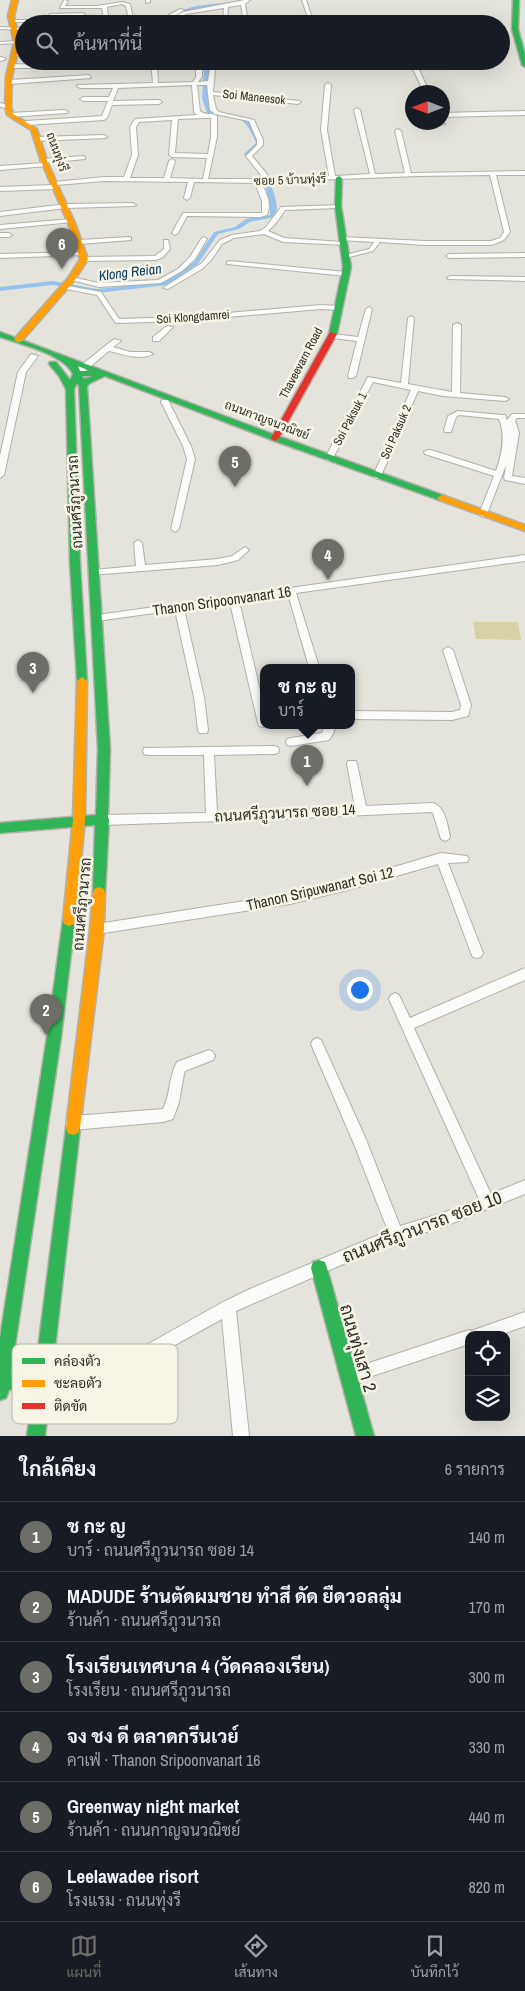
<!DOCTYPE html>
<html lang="th">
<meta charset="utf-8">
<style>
body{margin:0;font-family:"Archivo Narrow",Sarabun,sans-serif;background:#20242c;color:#f1f3f6}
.controls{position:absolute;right:15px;bottom:15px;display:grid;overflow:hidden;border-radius:10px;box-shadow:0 5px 20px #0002}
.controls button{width:45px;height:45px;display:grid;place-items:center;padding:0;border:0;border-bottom:1px solid #363941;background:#171b24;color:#f1f3f6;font:25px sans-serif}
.compass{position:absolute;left:405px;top:85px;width:45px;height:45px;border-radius:50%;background:#171b24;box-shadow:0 5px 20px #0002;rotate:270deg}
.you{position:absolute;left:359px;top:989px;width:18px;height:18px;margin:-12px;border:4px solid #fff;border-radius:50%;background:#1a73e8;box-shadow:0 0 0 8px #1a73e833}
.badge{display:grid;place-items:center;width:32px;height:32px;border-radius:50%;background:#6e6e68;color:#fff;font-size:16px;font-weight:700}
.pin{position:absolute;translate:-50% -41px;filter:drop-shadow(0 1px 2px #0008)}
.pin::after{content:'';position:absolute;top:26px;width:18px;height:15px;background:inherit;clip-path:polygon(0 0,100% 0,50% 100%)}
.popup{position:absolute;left:260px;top:664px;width:95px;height:65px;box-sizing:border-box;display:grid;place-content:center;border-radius:10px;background:#171b24;filter:drop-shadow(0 1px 4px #0005);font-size:16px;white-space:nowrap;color:#9ea1a6}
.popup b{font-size:19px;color:#f1f3f6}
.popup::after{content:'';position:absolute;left:50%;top:100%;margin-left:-10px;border:10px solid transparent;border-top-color:#171b24}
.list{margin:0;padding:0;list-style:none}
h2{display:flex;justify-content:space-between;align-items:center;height:65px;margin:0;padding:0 20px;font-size:21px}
h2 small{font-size:16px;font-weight:400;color:#9ea1a6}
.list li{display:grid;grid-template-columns:32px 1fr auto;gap:15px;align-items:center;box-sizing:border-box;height:70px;padding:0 20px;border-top:1px solid #363941}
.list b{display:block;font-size:19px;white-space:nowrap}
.list p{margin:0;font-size:16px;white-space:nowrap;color:#9ea1a6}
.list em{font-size:16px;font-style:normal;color:#9ea1a6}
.icon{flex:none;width:28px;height:28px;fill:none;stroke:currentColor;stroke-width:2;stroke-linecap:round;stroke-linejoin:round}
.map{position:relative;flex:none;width:525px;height:1436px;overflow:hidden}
.search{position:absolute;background:#171b24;box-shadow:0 5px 20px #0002;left:15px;right:15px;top:15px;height:55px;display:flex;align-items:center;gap:12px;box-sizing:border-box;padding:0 18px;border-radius:28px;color:#9ea1a6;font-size:19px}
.sheet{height:485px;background:#171b24}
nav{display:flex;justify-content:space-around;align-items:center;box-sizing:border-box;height:70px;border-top:1px solid #363941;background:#171b24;font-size:14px;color:#9ea1a6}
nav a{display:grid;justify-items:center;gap:2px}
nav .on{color:#6e6e68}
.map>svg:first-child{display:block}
.green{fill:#d6d2a4}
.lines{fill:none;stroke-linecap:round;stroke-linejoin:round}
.canal{fill:#97c2eb;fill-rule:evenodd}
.street-casing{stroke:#b1b1aa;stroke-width:2}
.fast-casing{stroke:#b1b1aa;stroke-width:3}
.slow-casing{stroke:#b1b1aa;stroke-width:3}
.jam-casing{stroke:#b1b1aa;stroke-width:3}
.street{fill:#fbfbfa;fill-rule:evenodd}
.fast{fill:#30b455;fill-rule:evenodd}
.slow{fill:#ff9f0a;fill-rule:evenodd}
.jam{fill:#e5322d;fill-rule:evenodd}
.labels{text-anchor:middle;stroke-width:5;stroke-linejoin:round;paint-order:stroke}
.far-street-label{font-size:12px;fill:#2f2f29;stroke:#f5f4e5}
.far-water-label{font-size:14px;font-style:italic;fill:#0c3a61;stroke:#f5f4e5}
.street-label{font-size:15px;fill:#2f2f29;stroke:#f5f4e5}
.near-street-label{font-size:18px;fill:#2f2f29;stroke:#f5f4e5}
.key{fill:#f5f4e5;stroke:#bab9ad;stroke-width:1}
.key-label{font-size:14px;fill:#2f2f29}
</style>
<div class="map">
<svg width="525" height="1436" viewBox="0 0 525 1436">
<rect width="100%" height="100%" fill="#e4e4dc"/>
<path class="green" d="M473,622H518L521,640L476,639Z"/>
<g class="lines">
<path class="canal" d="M239,0H246C223,12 193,0 173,21V24H169V21C187,0 214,7 239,0Z
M195,61H201L209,67L208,98L211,111C240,115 250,114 262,143L250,154C262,167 283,199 275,217L250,222L239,229L218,234L198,264L167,285L97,293L52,285L0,291V287L52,281L97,289L163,282L194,262L214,232L235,227L246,219L270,215C271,190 259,172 244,154L256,143C244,112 235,118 207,113L202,98L204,68Z"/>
<defs>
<path id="street" d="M64,0L68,1L65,6H97L122,2L130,4L134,24H130L126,6L122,4L107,7L109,24H105L102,8H60Z
M146,0H150V2L146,3Z
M245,0H250L245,4L248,24H244L241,5L228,7L227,20L223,19L224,8L186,14L181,17L178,24H174L177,15L183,12Z
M302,0H306L314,24H310Z
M180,9L184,10L173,17L170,24H165L169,15Z
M83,13L85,15L51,16L45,22H12L10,21L12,20H44L50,14Z
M0,27L24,28V30L0,29Z
M17,41L19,43L0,44V42Z
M14,52H24V56L12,55Z
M0,57L5,58L6,59L0,61Z
M54,61H60L59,68H11L8,66L11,64L54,65Z
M151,61H157L158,83L193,82L196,77V70L186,61H191L202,70V77L198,82L208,81L210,69L202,61H208L215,69L213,92L300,101L301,102L298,104L213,95L216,109L219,112L254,120L263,140V145L252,156L270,178L329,176L321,130L325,85L328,83L331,85L327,130L335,176L370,174L354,110L357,108L360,110L375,174L405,173L395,131L398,129L401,131L411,173L525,171V175H496L510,232L504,240L492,245H424L380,242L373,251L345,258L342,256L369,249L374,242L340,240V238L342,237L424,241H491L500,238L504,232L490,175L418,176L261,182C266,193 272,203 267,215L260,217L187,216L178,233L175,235L172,233L183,213H262V201L255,183L194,182L190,198L187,200L184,198L188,182L104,181L57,185L59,187L56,189L0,191V187L52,185L51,184L54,182L104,177H124L132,155L130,127L135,119L197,115L194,112L192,85L118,88L113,101L159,100L162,102L159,104L112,105L107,118L104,120L26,125L23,123L26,121L102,116L108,101H83L80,99L83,97H109L113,88H80L77,86L78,85L153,83ZM197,85H207L210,110L215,114L249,121L257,140V145L246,156L264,179H208L217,137V116C212,112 205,116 200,111ZM205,118H211V137L208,154L175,153L178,119ZM172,120L169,155L172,157L207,158L203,179L170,178L175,161L172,159L169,161L164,178H130L138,155L136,127L139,122Z
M272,61H277V66H273Z
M326,61H334L338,63L335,65Z
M414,63L417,65L429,92H424L411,65Z
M89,75L91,78L10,84L7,82L10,80Z
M0,103L11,106L8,108L0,107Z
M65,110L68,112L67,113L10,117L7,115L10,113Z
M525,111V115L442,117V113Z
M442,121L445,124L440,125L438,122H442Z
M104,135L107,137L106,138L37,141L34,139L37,137Z
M83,156L85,157V159L43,163L40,161L43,159Z
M45,163L48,165L47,166L0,170V166Z
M133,203L136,205L135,206L66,208L0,216V212L66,204Z
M340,205L341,206L338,208L285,210L277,222L268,231L284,238L343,242L345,243V245L283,242L264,234L234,238L222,244L212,259L202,269L168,289L163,288L202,263L220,240L232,235L260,231L266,227L281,207Z
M71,219L73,220V222L0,229V225Z
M0,233H9L12,235L9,237H0Z
M129,237L131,238V240L80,244L77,242L80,240Z
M204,237L207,239L195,259L182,271L161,283L99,287L68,279L71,277L99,283L158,280L178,269L190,257L201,239Z
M164,240H168L170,249L163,257L156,260L84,261L81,259L84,257L155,256L164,249Z
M82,252L84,253V255L0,258V254Z
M525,253V257L449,258L446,256L449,254Z
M229,261L346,272L349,274L346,276L227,264V262Z
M450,276L525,277V281L448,279L447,278Z
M63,285L101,292L119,319L182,317L321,305L339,306L342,308L339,310L321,309L182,321L117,323L115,322L97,295L61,288L60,287Z
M369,307L372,309L356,376L352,378H349L348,376L357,341L333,338L329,336L333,334L358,337L366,309Z
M411,316L414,318L408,384L452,392L453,325L457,323L461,325L460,393L505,397L509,399L505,401L443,396L418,391L381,476L377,479L373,476L411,390L373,382L333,458L329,461L326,460L325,458L368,377L401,383L408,318Z
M167,326L173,327L159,341H153V337Z
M114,339L121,341L113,347L130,352H149L153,354C141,361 121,354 109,351L80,375H74V371Z
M31,354L38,356L26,372L4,475L0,478V456L18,372Z
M162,400H168L191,446L195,459L179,529L175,532L171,529L187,459L183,446L161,402Z
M458,411L502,415H505L507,420L512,414H525V418H517L515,420L519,433L512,476L525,478V484L505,480L504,478L506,465L487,514L483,517L479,514L494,476L425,454L424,452L428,450H431L496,471C502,454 506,436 499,419L459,415L456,417L451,432H445L444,430L448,416Z
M138,540L142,543L145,565L218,559L232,556L245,547L249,550L238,560L218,565L91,575L90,573L94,570L136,566L134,543Z
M525,555V561L296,593L319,667H309L288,594L239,601L263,703V725H267L263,727L259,726L258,723L230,603L184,609L204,697L208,730L207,733H199L198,730L194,697L175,610L97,621L92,618L97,615Z
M448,647L453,650L471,705L468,716L452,720L351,719V711L452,712L460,710L461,705L443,650Z
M325,725H335L334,732L329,740L291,746L287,745L286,742L287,739L291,738L322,733Z
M274,746L278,747L279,750L278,753L274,754L214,755L217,812L355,807L347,764L348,761H356L357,764L366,806L433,803C446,808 447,824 450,836L449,839L445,841L441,839L433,813L431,812L279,819L103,825L99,823L98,820L99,817L103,815L206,813L204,755H148L144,754L143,751L144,748Z
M441,853L467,856L469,859L467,862L448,863L483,953L481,957L477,958L473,957L471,953L438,864L348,890L290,904L97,934L93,933L91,929L93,925L97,924L290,894L364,876Z
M525,968V980L414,1028L491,1194L525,1180V1194L443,1227L396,1241L236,1311L249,1436H233L222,1319L144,1362L42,1388L37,1386L35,1381L37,1376L141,1348L223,1302L250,1289L388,1231L354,1144L311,1044L313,1040L317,1038L321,1040L365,1137L400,1226L443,1213L479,1199L389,999L391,995L395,993L399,995L410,1018Z
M209,1050L213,1052L215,1056L213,1060L185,1071L184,1074L179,1102L173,1119L163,1122L73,1130L68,1128L66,1123L68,1118L73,1116L163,1109C171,1094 168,1078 177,1062Z
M525,1312V1326L500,1335H469V1344L348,1384L343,1382L341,1377L343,1372L348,1370L469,1330L471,1331Z"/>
<path id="fast" d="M513,0H519L518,29L525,55V67L522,65L512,29Z
M339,176L342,178L341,206L351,267L337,334L333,336L329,334L343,267L335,206L336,178Z
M0,332L278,436L445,496L447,498L445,500H439L272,440L105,376L90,383L87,386L110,749L108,817L109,820L105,893L104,897L99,899L94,897L93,893L95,825L0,833V823L96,815L98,749L79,386L77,383L74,389L80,563L87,681L82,685L77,681L70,563L66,389L59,376L49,364L50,362H56L70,380L73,374C64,354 20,344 0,337ZM78,366L90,371H80ZM82,376H93L84,379Z
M69,914L74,916L75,920L61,1037L11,1373H35L66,1128L68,1123L73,1121L78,1123L80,1128L45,1436H27L33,1390H9L6,1398L0,1400V1338L47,1037L63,920L64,916Z
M319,1260L325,1262L327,1268L374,1436H356L311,1268L313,1262Z"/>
<path id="slow" d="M12,0H18L14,16L20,43L12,76L11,106L13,114L37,129L47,161L75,223L88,259L74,281L21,342H18L14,340L15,338L68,278L80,259L68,223L41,161L31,130L7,115L5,106L6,76L14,43L8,16Z
M442,495L525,525V531L439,500L437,498Z
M82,677L87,681L85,820L75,920L74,924L69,926L64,924L63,920L73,820L77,681Z
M99,887L104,889L105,893L104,929L80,1128L78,1133L73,1135L68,1133L66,1128L90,929L93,893L94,889Z"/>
<path id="jam" d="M330,332L337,334L279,438L275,441L272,440L271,438Z"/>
</defs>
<use href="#street" class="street-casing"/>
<use href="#fast" class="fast-casing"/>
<use href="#slow" class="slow-casing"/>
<use href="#jam" class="jam-casing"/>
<use href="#street" class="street"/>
<use href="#fast" class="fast"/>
<use href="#slow" class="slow"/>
<use href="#jam" class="jam"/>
</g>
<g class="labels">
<g class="far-street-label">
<text transform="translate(254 97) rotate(6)" y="4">Soi Maneesok</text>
<text transform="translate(57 152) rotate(70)" y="4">ถนนทุ่งรี</text>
<text transform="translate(290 180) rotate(-2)" y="4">ซอย 5 บ้านทุ่งรี</text>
<text transform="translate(193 317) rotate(-4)" y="4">Soi Klongdamrei</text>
<text transform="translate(301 363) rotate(-62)" y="4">Thaveevarn Road</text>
<text transform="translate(350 419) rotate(-62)" y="4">Soi Paksuk 1</text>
<text transform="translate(267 420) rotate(21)" y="4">ถนนกาญจนวณิชย์</text>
<text transform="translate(396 432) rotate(-66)" y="4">Soi Paksuk 2</text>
</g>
<g class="far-water-label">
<text transform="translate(130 272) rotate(-7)" y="5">Klong Reian</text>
</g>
<g class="street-label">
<text transform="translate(75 502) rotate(-93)" y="5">ถนนศรีภูวนารถ</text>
<text transform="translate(222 601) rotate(-8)" y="5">Thanon Sripoonvanart 16</text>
<text transform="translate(285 813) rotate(-3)" y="5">ถนนศรีภูวนารถ ซอย 14</text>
<text transform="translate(320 889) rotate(-13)" y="5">Thanon Sripuwanart Soi 12</text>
<text transform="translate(82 904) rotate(-85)" y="5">ถนนศรีภูวนารถ</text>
</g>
<g class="near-street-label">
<text transform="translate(422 1227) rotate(-21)" y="6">ถนนศรีภูวนารถ ซอย 10</text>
<text transform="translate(358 1348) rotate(74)" y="6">ถนนทุ่งเสา 2</text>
</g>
</g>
<rect x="12" y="1344" width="166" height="80" rx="8" class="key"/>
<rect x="22" y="1358" width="23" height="6" fill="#30b455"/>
<rect x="22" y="1380" width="23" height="7" fill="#ff9f0a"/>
<rect x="22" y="1403" width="23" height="6" fill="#e5322d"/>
<g class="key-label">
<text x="54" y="1366">คล่องตัว</text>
<text x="54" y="1388">ชะลอตัว</text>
<text x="54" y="1411">ติดขัด</text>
</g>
</svg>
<div class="controls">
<button><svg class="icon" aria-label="locate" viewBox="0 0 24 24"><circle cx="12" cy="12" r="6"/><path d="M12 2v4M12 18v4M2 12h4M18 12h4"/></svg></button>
<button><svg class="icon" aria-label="layers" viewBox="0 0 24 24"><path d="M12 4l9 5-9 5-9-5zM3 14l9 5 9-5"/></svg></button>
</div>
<svg class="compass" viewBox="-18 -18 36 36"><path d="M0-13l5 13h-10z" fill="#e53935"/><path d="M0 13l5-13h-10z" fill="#9ea1a6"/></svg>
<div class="you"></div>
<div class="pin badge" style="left:307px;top:786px">1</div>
<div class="popup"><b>ช กะ ญ</b>บาร์</div>
<div class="pin badge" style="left:46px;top:1035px">2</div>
<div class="pin badge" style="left:33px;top:693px">3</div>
<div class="pin badge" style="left:328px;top:580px">4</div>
<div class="pin badge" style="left:235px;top:487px">5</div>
<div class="pin badge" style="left:62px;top:269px">6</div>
<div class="search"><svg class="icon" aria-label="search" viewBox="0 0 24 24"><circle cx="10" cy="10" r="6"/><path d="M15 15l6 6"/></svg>ค้นหาที่นี่</div>
</div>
<section class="sheet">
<h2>ใกล้เคียง<small>6 รายการ</small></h2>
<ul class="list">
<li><span class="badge">1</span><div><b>ช กะ ญ</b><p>บาร์ · ถนนศรีภูวนารถ ซอย 14</p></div><em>140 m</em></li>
<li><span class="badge">2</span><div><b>MADUDE ร้านตัดผมชาย ทำสี ดัด ยืดวอลลุ่ม</b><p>ร้านค้า · ถนนศรีภูวนารถ</p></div><em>170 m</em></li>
<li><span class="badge">3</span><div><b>โรงเรียนเทศบาล 4 (วัดคลองเรียน)</b><p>โรงเรียน · ถนนศรีภูวนารถ</p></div><em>300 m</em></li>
<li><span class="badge">4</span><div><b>จง ชง ดี ตลาดกรีนเวย์</b><p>คาเฟ่ · Thanon Sripoonvanart 16</p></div><em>330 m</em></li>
<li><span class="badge">5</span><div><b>Greenway night market</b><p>ร้านค้า · ถนนกาญจนวณิชย์</p></div><em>440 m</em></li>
<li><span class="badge">6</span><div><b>Leelawadee risort</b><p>โรงแรม · ถนนทุ่งรี</p></div><em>820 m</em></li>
</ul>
</section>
<nav>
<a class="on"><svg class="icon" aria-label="map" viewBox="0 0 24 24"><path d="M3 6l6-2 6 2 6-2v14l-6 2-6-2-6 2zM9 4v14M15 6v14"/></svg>แผนที่</a>
<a><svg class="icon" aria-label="directions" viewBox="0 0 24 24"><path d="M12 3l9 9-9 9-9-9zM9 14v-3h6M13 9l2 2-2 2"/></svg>เส้นทาง</a>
<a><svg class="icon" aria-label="saved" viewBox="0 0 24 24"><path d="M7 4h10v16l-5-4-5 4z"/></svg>บันทึกไว้</a>
</nav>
